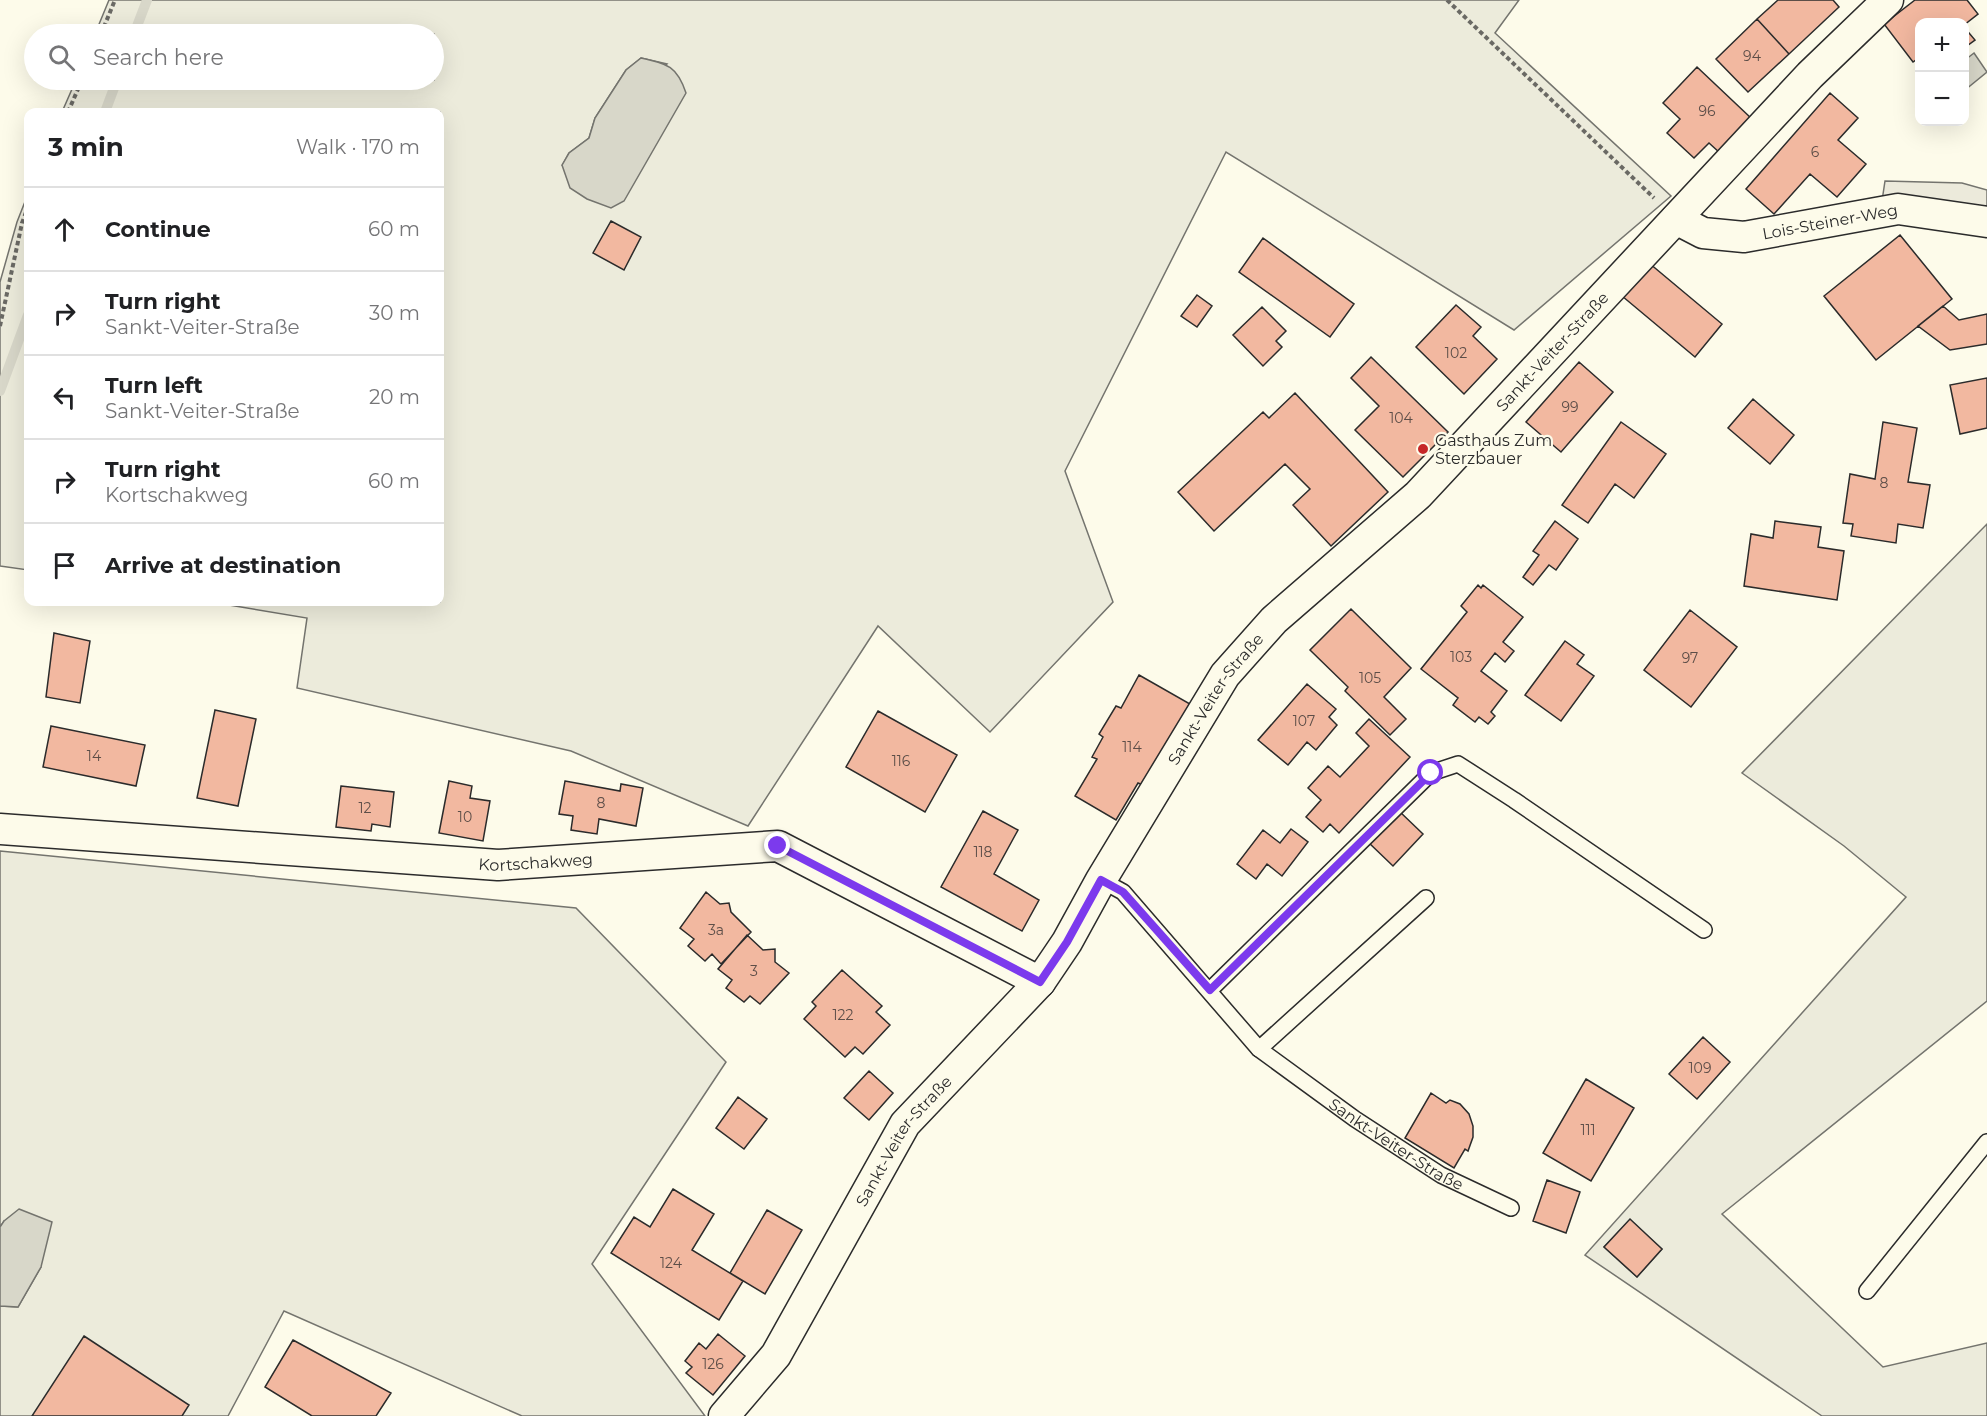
<!DOCTYPE html>
<meta charset="utf-8">
<style>
body{margin:0;font-family:Montserrat,sans-serif;background:#f6f6f6;color:#202124}
.controls{position:absolute;right:18px;top:18px;display:grid;overflow:hidden;border-radius:12px;box-shadow:0 6px 24px #0002}
.controls button{width:54px;height:54px;display:grid;place-items:center;padding:0;border:0;border-bottom:2px solid #e0e0e0;background:#fff;color:#202124;font:30px sans-serif}
.stop{position:absolute;width:18px;height:18px;margin:-14px;border:4px solid #7c3aed;border-radius:50%;background:#fff}
.stop.end{background:#7c3aed;border-color:#fff;box-shadow:0 2px 6px #0008}
.list{margin:0;padding:0;list-style:none}
h2{display:flex;justify-content:space-between;align-items:center;height:78px;margin:0;padding:0 24px;font-size:26px}
h2 small{font-size:20px;font-weight:400;color:#757577}
.list li{display:grid;grid-template-columns:39px 1fr auto;gap:18px;align-items:center;box-sizing:border-box;height:84px;padding:0 24px;border-top:2px solid #e0e0e0}
.list b{display:block;font-size:22px;white-space:nowrap}
.list p{margin:0;font-size:20px;white-space:nowrap;color:#757577}
.list em{font-size:20px;font-style:normal;color:#757577}
.icon{flex:none;width:33px;height:33px;fill:none;stroke:currentColor;stroke-width:2;stroke-linecap:round;stroke-linejoin:round}
.map{position:relative;flex:none;width:1987px;height:1416px;overflow:hidden}
.search{position:absolute;background:#fff;box-shadow:0 6px 24px #0002;left:24px;top:24px;width:420px;height:66px;display:flex;align-items:center;gap:15px;box-sizing:border-box;padding:0 21px;border-radius:33px;color:#757577;font-size:22px}
.panel{position:absolute;background:#fff;box-shadow:0 6px 24px #0002;left:24px;top:108px;width:420px;height:498px;border-radius:12px}
.map>svg:first-child{display:block}
.green{fill:#ecebdb;stroke:#74746e;stroke-width:1.5;fill-rule:evenodd}
.parking{fill:#eceadb;stroke:#74746e;stroke-width:1.5}
.water{fill:#d8d7c9;stroke:#74746e;stroke-width:1.5}
.lines{fill:none;stroke-linecap:round;stroke-linejoin:round}
.stream{stroke:#d8d7c9;stroke-width:10}
.building{fill:#f2b8a0;stroke:#2b2b2b;stroke-width:1.5}
.service-casing{stroke:#2b2b2b;stroke-width:18}
.minor-casing{stroke:#2b2b2b;stroke-width:33}
.path{stroke:#6a6964;stroke-width:4;stroke-dasharray:4.5 3;stroke-linecap:butt}
.service{stroke:#fdfbea;stroke-width:15}
.minor{stroke:#fdfbea;stroke-width:30}
.route{stroke:#7c3aed;stroke-width:8}
.poi-dot{fill:#c62828;stroke:#fdfbea;stroke-width:2}
.labels{text-anchor:middle;stroke-width:4.5;stroke-linejoin:round;paint-order:stroke}
.number-label{font-size:14px;fill:#5d4e48}
.street-label{font-size:16px;fill:#2b2b2b;stroke:#fdfbea}
.poi-label{font-size:16px;fill:#2b2b2b;stroke:#fdfbea;text-anchor:start}
</style>
<div class="map">
<svg width="1987" height="1416" viewBox="0 0 1987 1416">
<rect width="100%" height="100%" fill="#fdfbea"/>
<path class="green" d="M109,0H1519L1495,33L1671,196L1514,330L1226,152L1065,471L1113,602L990,732L878,626L748,826L571,751L297,688L307,618L211,602H440V112H62L76,80H434V34H95ZM641,58L667,64L562,166L569,153L589,138L595,118L626,70Z
M28,194V570L0,566V282L17,222Z
M1987,524V1001L1722,1214L1883,1367L1987,1343V1416H1822L1585,1255L1906,897L1844,846L1742,773ZM1630,1220L1662,1249L1637,1277L1604,1247Z
M0,851L576,908L726,1062L592,1264L705,1416H522L284,1311L228,1416H0V1306L18,1307L41,1267L4,1221L0,1227Z"/>
<path class="parking" d="M1885,181L1962,183L1987,190V212L1882,201Z"/>
<path class="water" d="M1974,53L1987,72L1965,90V60Z
M641,58C668,64 677,66 686,93L624,201L611,208L587,199L570,188L562,165L569,153L589,138L595,118L626,70Z
M19,1209L52,1222L41,1267L18,1307L0,1306V1227L4,1221Z"/>
<g class="lines">
<path class="stream" d="M134,34L147,0
M105,112L117,80
M0,391L28,315"/>
</g>
<path class="building" d="M1778,0H1833L1839,7L1789,54L1757,19Z
M1915,0H1967L1978,14L1964,25V22H1920V57L1913,62L1884,24Z
M1757,19L1789,54L1748,92L1716,59Z
M1964,27L1975,40L1964,48Z
M1697,67L1752,119L1720,153L1709,143L1694,158L1667,133L1680,119L1663,103Z
M1830,93L1858,118L1838,140L1866,164L1837,197L1810,174L1774,214L1746,189Z
M611,221L641,237L624,270L593,253Z
M1900,235L1952,299L1876,360L1824,296Z
M1263,238L1354,304L1330,337L1239,272Z
M1649,263L1722,324L1695,357L1622,296Z
M1197,295L1212,306L1197,327L1181,316Z
M1456,305L1481,327L1473,336L1497,359L1464,394L1416,347Z
M1943,306L1959,320L1987,314V344L1950,350L1918,326Z
M1262,307L1286,331L1276,341L1282,347L1263,366L1233,335Z
M1371,357L1448,432L1403,477L1355,430L1379,406L1351,378Z
M1579,362L1613,392L1561,452L1526,422Z
M1987,378V428L1960,434L1950,385Z
M1295,393L1388,492L1331,546L1293,505L1310,489L1285,464L1214,531L1178,492L1263,412L1269,418Z
M1753,399L1794,435L1770,464L1728,428Z
M1621,422L1666,454L1634,498L1615,484L1588,523L1562,505Z
M1883,422L1917,428L1908,482L1930,485L1923,528L1898,524L1896,543L1851,536L1853,524L1843,523L1850,474L1875,479Z
M1555,521L1578,539L1556,570L1549,565L1533,585L1523,577L1539,555L1533,551Z
M1775,521L1821,527L1818,547L1844,551L1837,600L1744,586L1751,534L1773,538Z
M1478,585L1481,588L1483,585L1523,617L1503,642L1514,651L1505,662L1495,653L1481,671L1507,691L1491,712L1495,716L1488,724L1479,717L1475,722L1453,705L1458,698L1421,669L1467,612L1461,606Z
M1351,609L1411,668L1384,697L1406,719L1390,735L1345,691L1348,687L1310,650Z
M1690,610L1737,647L1691,707L1644,670Z
M54,633L90,641L80,703L46,697Z
M1565,641L1584,655L1577,664L1594,676L1561,721L1525,695Z
M1139,675L1190,704L1143,785L1138,783L1116,820L1075,796L1097,759L1092,757L1103,737L1099,734L1116,706L1121,708Z
M1307,684L1336,709L1329,717L1337,725L1316,750L1307,742L1288,765L1258,740Z
M215,710L256,719L238,806L197,798Z
M878,711L957,755L925,812L846,767Z
M1369,719L1410,757L1339,833L1330,824L1323,832L1306,817L1321,800L1308,788L1328,766L1340,777L1369,746L1356,733Z
M51,726L145,745L136,786L43,767Z
M449,781L472,786L470,798L490,801L483,841L439,833Z
M565,781L620,791L621,784L643,788L636,826L599,819L597,834L571,830L573,816L559,814Z
M341,786L394,792L390,827L372,824L371,831L336,827Z
M1398,810L1423,834L1393,866L1368,842Z
M983,811L1018,830L994,874L1039,900L1022,931L941,887Z
M1291,829L1308,842L1282,876L1267,864L1256,879L1237,864L1263,830L1280,843Z
M706,892L720,904L729,903L731,912L751,932L721,964L712,954L705,961L688,946L694,939L680,928Z
M747,935L763,950L775,949V962L789,973L760,1004L750,996L744,1002L726,988L732,980L718,969Z
M842,970L882,1006L876,1012L890,1025L863,1054L855,1047L845,1057L804,1019L816,1006L812,1002Z
M1703,1037L1730,1062L1697,1099L1669,1074Z
M869,1071L893,1093L869,1120L844,1098Z
M1586,1079L1634,1108L1591,1181L1543,1153Z
M1431,1093L1446,1103L1450,1100L1460,1104L1469,1114L1473,1126V1137L1468,1151L1465,1149L1454,1168L1405,1138Z
M738,1097L767,1119L744,1149L716,1128Z
M1547,1180L1580,1192L1566,1233L1533,1221Z
M673,1189L714,1214L692,1250L743,1281L719,1320L611,1253L634,1217L650,1227Z
M767,1210L802,1230L765,1294L730,1273Z
M1630,1219L1662,1249L1637,1277L1604,1247Z
M718,1334L745,1356L713,1395L686,1373L692,1367L685,1361L699,1343L706,1349Z
M84,1336L189,1405L182,1416H32Z
M293,1340L391,1393L376,1416H312L265,1387Z"/>
<g class="lines">
<defs>
<g id="service">
<path id="s1" d="M1101,880L1123,892L1259,1049L1355,1119L1441,1175L1511,1208"/>
<path d="M1210,990L1431,773L1458,764L1514,800L1704,930"/>
<path d="M1259,1049L1426,898"/>
<path d="M1867,1291L1987,1142"/>
</g>
<g id="minor">
<path id="s2" d="M1676,219L1703,233L1744,237L1898,209L1987,222"/>
<path id="s3" d="M0,829L498,865L778,846L1040,982"/>
<path id="s4" d="M724,1416L776,1355L905,1124L1040,982L1067,942L1101,880L1225,675L1274,620L1418,495L1810,75L1888,0"/>
</g>
</defs>
<use href="#service" class="service-casing"/>
<use href="#minor" class="minor-casing"/>
<path class="path" d="M1447,0L1654,198
M101,34L115,0
M68,112L82,80
M0,326L22,223L28,207"/>
<use href="#service" class="service"/>
<use href="#minor" class="minor"/>
</g>
<g class="lines">
<path class="route" d="M778,846L1040,982L1067,942L1101,880L1123,892L1210,990L1431,773"/>
</g>
<circle class="poi-dot" cx="1423" cy="449" r="6"/>
<g class="labels">
<g class="number-label">
<text x="1752" y="61">94</text>
<text x="1707" y="116">96</text>
<text x="1815" y="157">6</text>
<text x="1456" y="358">102</text>
<text x="1570" y="412">99</text>
<text x="1401" y="423">104</text>
<text x="1884" y="488">8</text>
<text x="1461" y="662">103</text>
<text x="1690" y="663">97</text>
<text x="1370" y="683">105</text>
<text x="1304" y="726">107</text>
<text x="1132" y="752">114</text>
<text x="94" y="761">14</text>
<text x="901" y="766">116</text>
<text x="601" y="808">8</text>
<text x="365" y="813">12</text>
<text x="465" y="822">10</text>
<text x="983" y="857">118</text>
<text x="716" y="935">3a</text>
<text x="754" y="976">3</text>
<text x="843" y="1020">122</text>
<text x="1700" y="1073">109</text>
<text x="1588" y="1135">111</text>
<text x="671" y="1268">124</text>
<text x="713" y="1369">126</text>
</g>
<g class="street-label">
<text dy="6" stroke="none"><textPath href="#s2" startOffset="159">Lois-Steiner-Weg</textPath></text>
<text dy="6" stroke="none"><textPath href="#s4" startOffset="1360">Sankt-Veiter-Straße</textPath></text>
<text dy="6" stroke="none"><textPath href="#s4" startOffset="874">Sankt-Veiter-Straße</textPath></text>
<text dy="6" stroke="none"><textPath href="#s3" startOffset="537">Kortschakweg</textPath></text>
<text dy="6" stroke="none"><textPath href="#s4" startOffset="330">Sankt-Veiter-Straße</textPath></text>
<text dy="6" stroke="none"><textPath href="#s1" startOffset="400">Sankt-Veiter-Straße</textPath></text>
</g>
<g class="poi-label">
<text x="1435" y="446">Gasthaus Zum<tspan x="1435" dy="18">Sterzbauer</tspan></text>
</g>
</g>
</svg>
<div class="controls">
<button>+</button>
<button>−</button>
</div>
<div class="stop" style="left:1431px;top:773px"></div>
<div class="stop end" style="left:778px;top:846px"></div>
<div class="search"><svg class="icon" aria-label="search" viewBox="0 0 24 24"><circle cx="10" cy="10" r="6"/><path d="M15 15l6 6"/></svg>Search here</div>
<section class="panel">
<h2>3 min<small>Walk · 170 m</small></h2>
<ul class="list">
<li><svg class="icon" aria-label="ahead" viewBox="0 0 24 24"><path d="M12 20V5M6 11l6-6 6 6"/></svg><div><b>Continue</b></div><em>60 m</em></li>
<li><svg class="icon" aria-label="right" viewBox="0 0 24 24"><path d="M7 20v-9h11M14 6l5 5-5 5"/></svg><div><b>Turn right</b><p>Sankt-Veiter-Straße</p></div><em>30 m</em></li>
<li><svg class="icon" aria-label="left" viewBox="0 0 24 24"><path d="M17 20v-9H6M10 6l-5 5 5 5"/></svg><div><b>Turn left</b><p>Sankt-Veiter-Straße</p></div><em>20 m</em></li>
<li><svg class="icon" aria-label="right" viewBox="0 0 24 24"><path d="M7 20v-9h11M14 6l5 5-5 5"/></svg><div><b>Turn right</b><p>Kortschakweg</p></div><em>60 m</em></li>
<li><svg class="icon" aria-label="arrive" viewBox="0 0 24 24"><path d="M6 21V4h12l-3 4 3 4H6"/></svg><div><b>Arrive at destination</b></div></li>
</ul>
</section>
</div>
